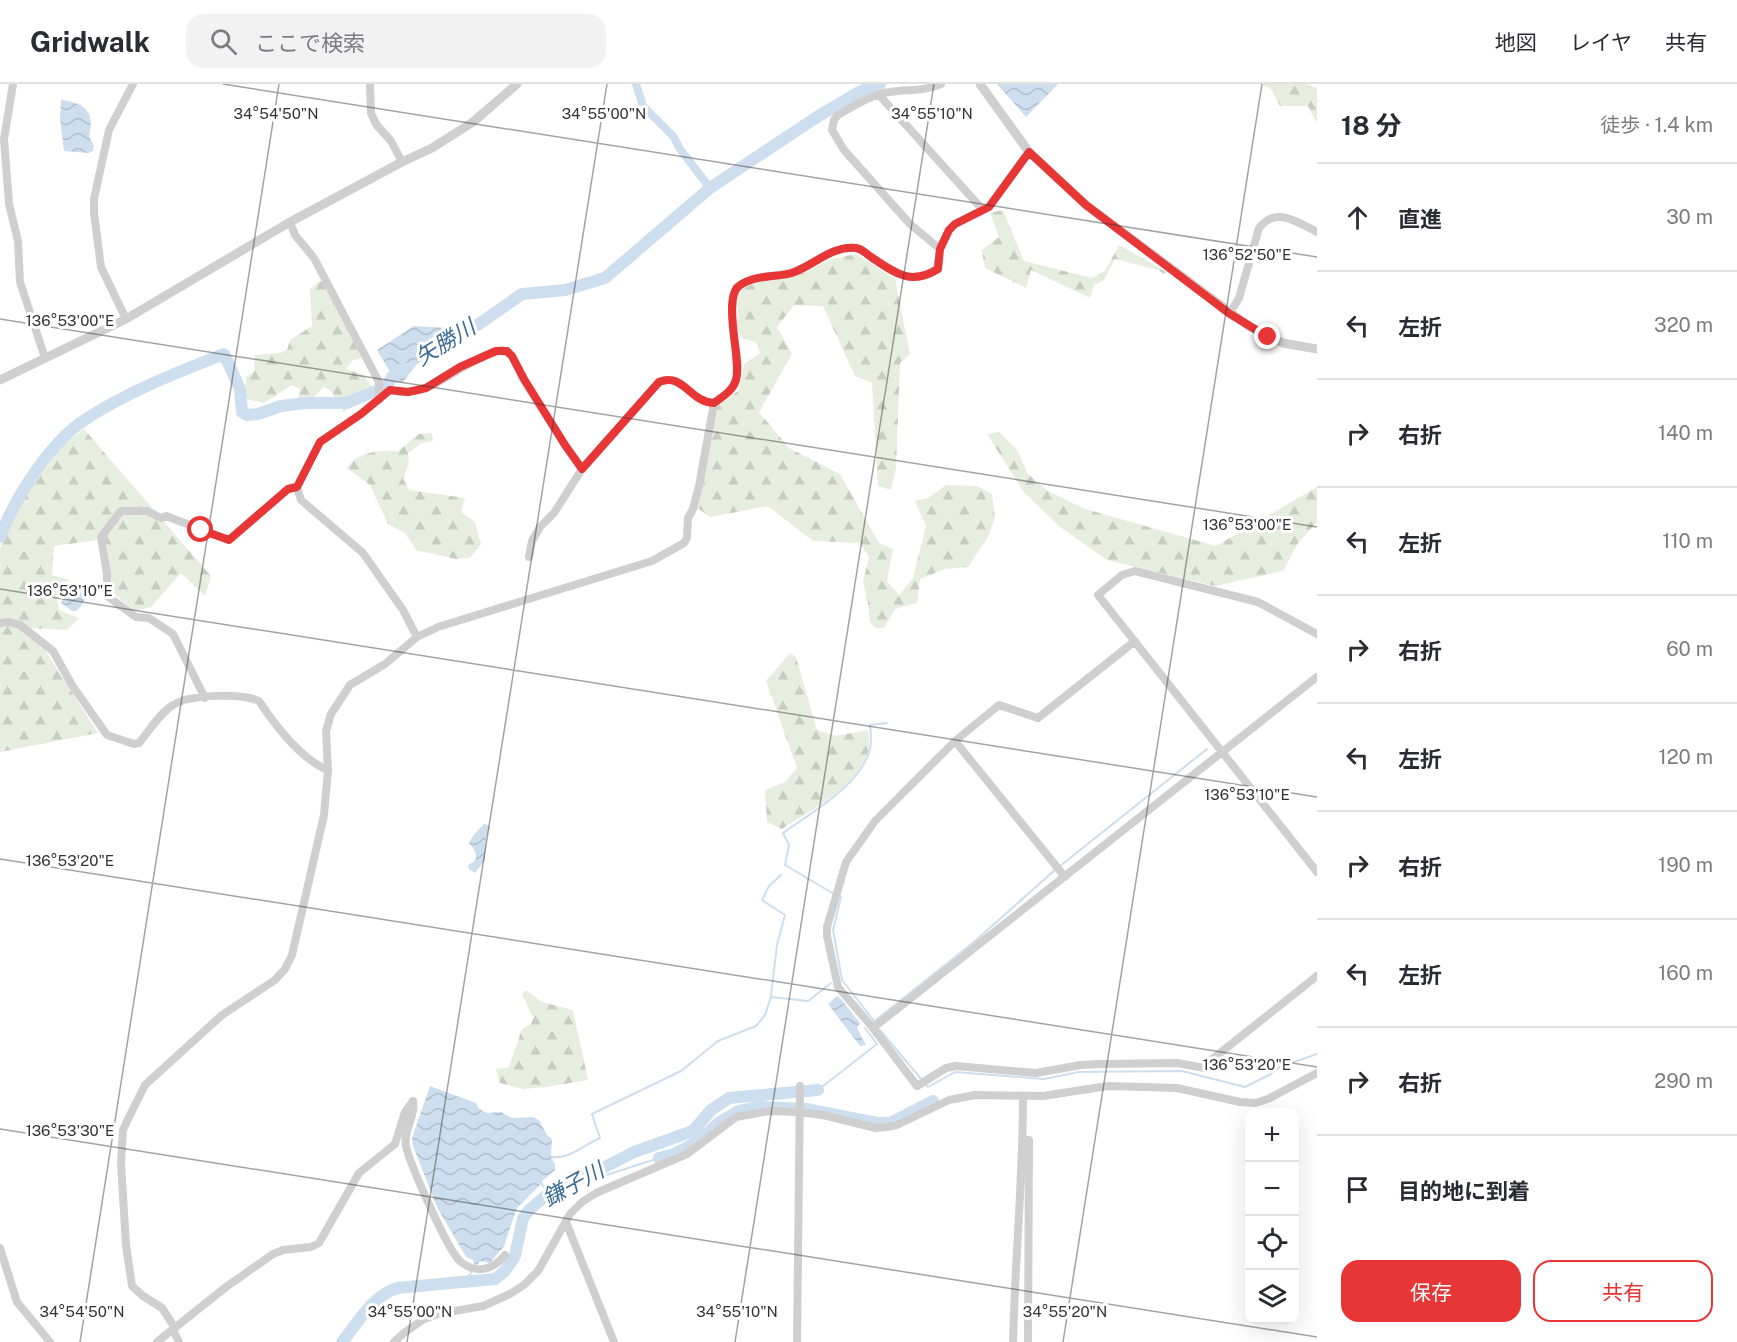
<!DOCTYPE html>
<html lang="ja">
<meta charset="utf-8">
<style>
body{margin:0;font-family:"Public Sans","Noto Sans JP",sans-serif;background:#f2f2f3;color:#2b2b33}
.controls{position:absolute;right:18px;bottom:18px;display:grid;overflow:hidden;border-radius:12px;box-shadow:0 6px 24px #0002}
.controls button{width:54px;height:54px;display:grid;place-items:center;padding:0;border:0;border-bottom:2px solid #e1e1e2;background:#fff;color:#2b2b33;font:30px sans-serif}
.stop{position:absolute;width:18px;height:18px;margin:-14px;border:4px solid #e83535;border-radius:50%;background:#fff}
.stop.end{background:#e83535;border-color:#fff;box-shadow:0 2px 6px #0008}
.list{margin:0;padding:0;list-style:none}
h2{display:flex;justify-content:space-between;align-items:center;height:78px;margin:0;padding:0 24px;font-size:26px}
h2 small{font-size:20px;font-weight:400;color:#7c7c81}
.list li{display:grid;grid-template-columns:39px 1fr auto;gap:18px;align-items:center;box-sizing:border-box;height:108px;padding:0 24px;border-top:2px solid #e1e1e2}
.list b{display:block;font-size:22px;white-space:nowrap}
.list em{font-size:20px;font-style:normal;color:#7c7c81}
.actions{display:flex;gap:12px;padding:18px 24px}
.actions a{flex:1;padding:14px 0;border:2px solid #e83535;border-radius:18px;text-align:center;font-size:21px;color:#e83535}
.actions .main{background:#e83535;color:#fff}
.icon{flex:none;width:33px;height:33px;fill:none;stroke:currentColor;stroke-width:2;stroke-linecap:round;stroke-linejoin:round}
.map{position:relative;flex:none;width:1317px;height:1258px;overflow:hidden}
header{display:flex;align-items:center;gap:36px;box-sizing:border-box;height:84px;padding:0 30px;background:#fff;border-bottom:2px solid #e1e1e2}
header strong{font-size:28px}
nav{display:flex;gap:33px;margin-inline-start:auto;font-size:21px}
.search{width:420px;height:54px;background:#f2f2f3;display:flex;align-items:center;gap:15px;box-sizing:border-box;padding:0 21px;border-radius:18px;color:#7c7c81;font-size:22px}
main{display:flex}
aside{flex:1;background:#fff}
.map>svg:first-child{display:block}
.forest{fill:url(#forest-firs)}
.water{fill:url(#water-waves)}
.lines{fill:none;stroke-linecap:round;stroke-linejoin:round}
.stream{stroke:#cddeee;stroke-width:2}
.canal{stroke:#cddeee;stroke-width:8}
.river{stroke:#cddeee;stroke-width:12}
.minor{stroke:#cfcfcf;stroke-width:8}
.tertiary{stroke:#cfcfcf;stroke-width:9}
.route{stroke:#e83535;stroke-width:8}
.ticks{fill:none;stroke:#323232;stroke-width:1.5;stroke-opacity:0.45}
.labels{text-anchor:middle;stroke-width:6;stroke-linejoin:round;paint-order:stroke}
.water-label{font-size:22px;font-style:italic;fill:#3d6d96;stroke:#fff}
.ticks-label{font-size:15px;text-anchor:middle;fill:#323232;stroke:#fff;stroke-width:6;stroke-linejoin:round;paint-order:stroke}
</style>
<header>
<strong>Gridwalk</strong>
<div class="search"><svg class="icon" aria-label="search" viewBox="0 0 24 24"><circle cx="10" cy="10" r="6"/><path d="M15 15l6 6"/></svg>ここで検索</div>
<nav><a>地図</a><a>レイヤ</a><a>共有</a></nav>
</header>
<main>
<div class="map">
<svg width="1317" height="1258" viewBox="0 0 1317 1258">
<defs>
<pattern id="forest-firs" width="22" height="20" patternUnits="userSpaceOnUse" patternTransform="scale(1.5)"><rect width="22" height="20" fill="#e7eee0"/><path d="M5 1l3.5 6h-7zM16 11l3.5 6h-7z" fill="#c7cdc1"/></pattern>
<pattern id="water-waves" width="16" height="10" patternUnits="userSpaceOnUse" patternTransform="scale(1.5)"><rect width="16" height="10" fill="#cddeee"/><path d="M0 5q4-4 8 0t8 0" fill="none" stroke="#b0bfcd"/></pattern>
</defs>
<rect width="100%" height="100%" fill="#fff"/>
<path class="forest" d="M1261,0H1307L1317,4V40L1308,22H1280L1271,5Z
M1003,126L1024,177L1092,194L1105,187L1119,161L1166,188L1164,190L1158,186L1115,175L1104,196L1094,201L1090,214L1031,186L1026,204L985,184L982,166L999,153L990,129Z
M856,170L895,195L910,270L900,279L896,384L891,406L878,402L872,299L855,292L823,222L794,221L777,243L792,270L759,328L789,364L840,390L879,459L893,465L887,497L899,511L913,494L926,442L915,417L928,414L946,401L977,402L992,410L995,433L988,453L968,483L945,485L920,495L917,519L895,525L884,544H875L870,538L868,519L863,498L869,473L860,459L813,457L768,422L710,433L696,423L717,323L739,306L744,280L760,269L756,258L741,254L737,243L738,213L743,204L759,198L794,193L832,175Z
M320,197L324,199L362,274L353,276L346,285L363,290L376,310L343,328L331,307L324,303L313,314L298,315L300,305L292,301L264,319L246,315V293L254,288L255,271L279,269L287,266L290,256L312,242L310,205Z
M84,345L211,492L205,512L181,489L151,523L134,527L113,509L107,460L97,456L54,462L52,491L70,496L57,512L59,526L79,534L67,546L31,544L98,649L0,668V465L23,414L65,359Z
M999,348L1017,366L1028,390L1048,407L1085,425L1216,462L1317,403V438L1298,459L1283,487L1215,502L1107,476L1060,443L1023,407L987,350Z
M432,349L433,357L422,359L408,369L409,380L403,394L409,406L465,414L461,428L475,438L481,460L470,474L456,475L416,466L405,449L388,440L370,401L347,384C358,368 379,366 398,367L419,350Z
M790,569L796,573L817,646L836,652L868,646C869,651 870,658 869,664C860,702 812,725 782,745L767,738L765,706L785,698L797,684L766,597Z
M526,906L542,918L573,926L588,996L547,1003L523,1005L500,999L496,985L509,983L522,945L531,940L533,934L522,910Z"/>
<path class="water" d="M997,0H1058L1026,33Z
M61,16C85,19 95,27 89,52L94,62L93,67L89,69L64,67L60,35Z
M414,242L468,245L472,247L417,280L402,299L393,298L390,288L377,266Z
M75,500L84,505C87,513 83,522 76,527H72L61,519L67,503Z
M484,740L490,742L486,754L485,776L475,789L469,785L468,781L475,777C478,771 474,763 469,760C472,751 478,747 484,740Z
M837,912L841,915L860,939L857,944L866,961L860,962L828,920Z
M430,1002L476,1019L479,1025L487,1029L501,1028L512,1034L533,1033L539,1036L547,1051L552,1055L551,1071L554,1073L552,1075L555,1080V1086L542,1097V1099L517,1124L504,1162L490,1179L480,1177L477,1181L474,1180L473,1176L466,1173L437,1123L413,1062L412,1054Z"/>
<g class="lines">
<path class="stream" d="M1060,782L1207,665
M834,810L785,781L789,761L783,749C812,728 861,701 870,665C872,657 871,649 870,641L887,639
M839,812L841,813L833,846L842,896L874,937
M771,911L777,861L785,831L762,816L769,802L781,791
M872,939L974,858L1056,785
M880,946L922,996
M925,1000L928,1003L955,988L1044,995L1079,988L1182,987L1245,1003L1271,990L1280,983L1317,970
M818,1006L877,960L865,944
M552,1073C571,1075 583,1061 600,1054L592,1030L681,987L718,957L756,942L765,931L771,913L808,917L831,899
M540,1097L548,1110L659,1074
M466,1197L472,1187"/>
<path class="canal" d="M636,0L643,22L673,52L680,65L710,104"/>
<path class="river" d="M454,252L479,240L522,210L565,206L605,194L710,104L817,33L861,7L880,0
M0,453C15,414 50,358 86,335C127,308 178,288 224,270L240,305L242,328L247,331L258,330L281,322L306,319H346L386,303L392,293L404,284
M659,1074L674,1070L699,1057L718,1039L739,1027L760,1023L806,1025L877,1039H890L933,1017
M342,1258C358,1239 372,1212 397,1204L495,1195L505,1187L515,1172L523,1134L529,1126L548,1110L566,1099L603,1084L634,1068L693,1047L711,1026L729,1014L818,1006"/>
<path class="minor" d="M13,0L4,55L9,120L18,157L20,198L45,274
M370,0L371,29L376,40L391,57L402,78
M879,11L983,126
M290,138L295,151L314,174L379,298V316
M940,165L910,140L844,66L832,46L834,36L838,31C854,22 872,10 890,8C910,5 921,8 941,0
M1230,229L1239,214L1259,144C1276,122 1297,138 1317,148
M126,235L101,183L94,129V115L109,46L133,0
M529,473L532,457L540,443L554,429L582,385L659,298C683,288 691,318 714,319
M0,539L8,538L20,541L53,567L72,601L107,651L134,660L139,659C149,647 160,629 173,621C190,610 242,609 259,617C275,641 302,676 328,686
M1317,550L1258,518L1135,487L1122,491L1098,511L1317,788
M417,553L403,526L363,469L301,416L297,403L320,358L361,330L389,306C395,307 402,309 408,308C438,307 469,272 502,266L512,272L523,295L565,361L582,385
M1135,557L1038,634L999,621L955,657L875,737L846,778L827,843V852L838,903L873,944L917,1002L946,984L956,982L1036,989L1081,981L1099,980L1178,979L1204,984L1210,977L1317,892
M205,614L173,550L149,534L136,533L107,512V490L101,453L121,427H147L161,434L166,432L229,456L288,405L297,403
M955,657L1065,793
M873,944L1317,593
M413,1017C416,1032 403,1046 406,1062C410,1080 448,1168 461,1178C477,1191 494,1185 505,1171
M1023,1055L1029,1056L1028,1258
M566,1138L614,1258
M0,1164L17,1218L50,1258
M175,1244L162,1224L143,1212L132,1202L126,1161L121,1079L123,1046L129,1033L145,1001L222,931L275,896L285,885L292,871L324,731L328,686L326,647L331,630L350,601L385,580L417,553L438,543L652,477L684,459L687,454L688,434L693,425L699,402L714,319C720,314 728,310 732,303C744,287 734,265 733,247C732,234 732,217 736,204C753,190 773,194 792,188C813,182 833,161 856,164C863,165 866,170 872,173C895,189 911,202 937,185L940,165L949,146L955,140L989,123L1029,68
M173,1246L179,1258
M157,1258L226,1203L273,1170L283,1166L311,1163L319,1159L359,1089L395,1060L405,1028L413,1017
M394,1258L404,1249L424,1235L438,1230L483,1222L510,1210L524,1201L538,1187L570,1130L582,1118L596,1109L687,1070L736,1033L770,1027L798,1028L823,1031L876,1044L887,1043L897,1041L949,1016L975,1011L1043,1012L1108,1002L1177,1004L1240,1018L1255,1019L1268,1015L1317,989
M797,1258L800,1002
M1013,1258C1015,1176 1023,1094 1023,1013"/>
<path class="tertiary" d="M980,0L1029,68L1086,121L1250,243L1283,259L1317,265
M0,296L126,235L290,138L402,78L432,64L473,38L517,0"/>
</g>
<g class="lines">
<path class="route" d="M201,446L229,456L288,405L297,403L320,358L361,330L390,306L408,308L426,304L460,283L496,267H507L512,272L524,295L565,361L582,385L659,298C684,288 689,318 714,319C722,313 733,307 736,296C742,276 722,215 739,202C755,190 775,194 792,189C813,182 832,161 856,164C863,165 866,170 871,173C895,189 911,202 938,185L940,165L949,146L955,140L989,123L1029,68L1086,121L1230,230L1268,253"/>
</g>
<path class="ticks" d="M223,0L1317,173M0,235L1317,443M0,505L1317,713M0,775L1317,983M0,1045L1317,1253M80,1258L279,0M407,1258L607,0M735,1258L934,0M1063,1258L1262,0"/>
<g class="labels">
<g class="water-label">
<text transform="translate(445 258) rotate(-32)" y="8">矢勝川</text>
<text transform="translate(573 1100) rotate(-29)" y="8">鎌子川</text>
</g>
</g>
<g class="ticks-label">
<text x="276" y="35">34°54'50"N</text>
<text x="604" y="35">34°55'00"N</text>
<text x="932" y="35">34°55'10"N</text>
<text x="1247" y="176">136°52'50"E</text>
<text x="70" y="242">136°53'00"E</text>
<text x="1247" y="446">136°53'00"E</text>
<text x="70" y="512">136°53'10"E</text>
<text x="1247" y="716">136°53'10"E</text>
<text x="70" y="782">136°53'20"E</text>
<text x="1247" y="986">136°53'20"E</text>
<text x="70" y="1052">136°53'30"E</text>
<text x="82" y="1233">34°54'50"N</text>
<text x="410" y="1233">34°55'00"N</text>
<text x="737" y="1233">34°55'10"N</text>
<text x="1065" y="1233">34°55'20"N</text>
</g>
</svg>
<div class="controls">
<button>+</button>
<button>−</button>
<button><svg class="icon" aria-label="locate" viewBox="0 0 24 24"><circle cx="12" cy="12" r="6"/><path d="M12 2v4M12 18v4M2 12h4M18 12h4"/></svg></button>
<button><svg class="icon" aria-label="layers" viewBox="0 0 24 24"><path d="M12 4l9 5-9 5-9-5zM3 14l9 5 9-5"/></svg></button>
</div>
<div class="stop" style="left:201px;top:446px"></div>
<div class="stop end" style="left:1268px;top:253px"></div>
</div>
<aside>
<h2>18 分<small>徒歩 · 1.4 km</small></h2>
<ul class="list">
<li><svg class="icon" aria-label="ahead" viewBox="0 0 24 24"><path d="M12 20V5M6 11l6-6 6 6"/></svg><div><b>直進</b></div><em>30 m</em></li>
<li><svg class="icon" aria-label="left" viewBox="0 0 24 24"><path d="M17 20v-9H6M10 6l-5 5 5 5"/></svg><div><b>左折</b></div><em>320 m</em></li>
<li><svg class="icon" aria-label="right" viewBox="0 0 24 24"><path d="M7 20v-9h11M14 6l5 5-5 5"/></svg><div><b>右折</b></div><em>140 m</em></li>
<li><svg class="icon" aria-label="left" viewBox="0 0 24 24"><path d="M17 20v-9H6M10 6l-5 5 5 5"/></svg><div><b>左折</b></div><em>110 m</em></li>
<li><svg class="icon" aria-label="right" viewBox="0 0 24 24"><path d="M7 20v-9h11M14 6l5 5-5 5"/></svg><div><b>右折</b></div><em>60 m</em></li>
<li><svg class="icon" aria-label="left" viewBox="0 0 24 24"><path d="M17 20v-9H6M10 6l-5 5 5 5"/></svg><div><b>左折</b></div><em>120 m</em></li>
<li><svg class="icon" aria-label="right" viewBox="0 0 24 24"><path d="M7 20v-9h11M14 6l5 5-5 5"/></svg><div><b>右折</b></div><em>190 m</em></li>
<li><svg class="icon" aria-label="left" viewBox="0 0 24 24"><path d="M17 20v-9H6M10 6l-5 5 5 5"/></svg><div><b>左折</b></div><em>160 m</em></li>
<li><svg class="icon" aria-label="right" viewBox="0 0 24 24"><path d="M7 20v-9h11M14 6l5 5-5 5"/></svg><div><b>右折</b></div><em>290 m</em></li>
<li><svg class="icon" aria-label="arrive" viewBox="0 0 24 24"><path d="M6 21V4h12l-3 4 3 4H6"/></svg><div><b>目的地に到着</b></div></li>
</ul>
<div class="actions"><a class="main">保存</a><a>共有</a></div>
</aside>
</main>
